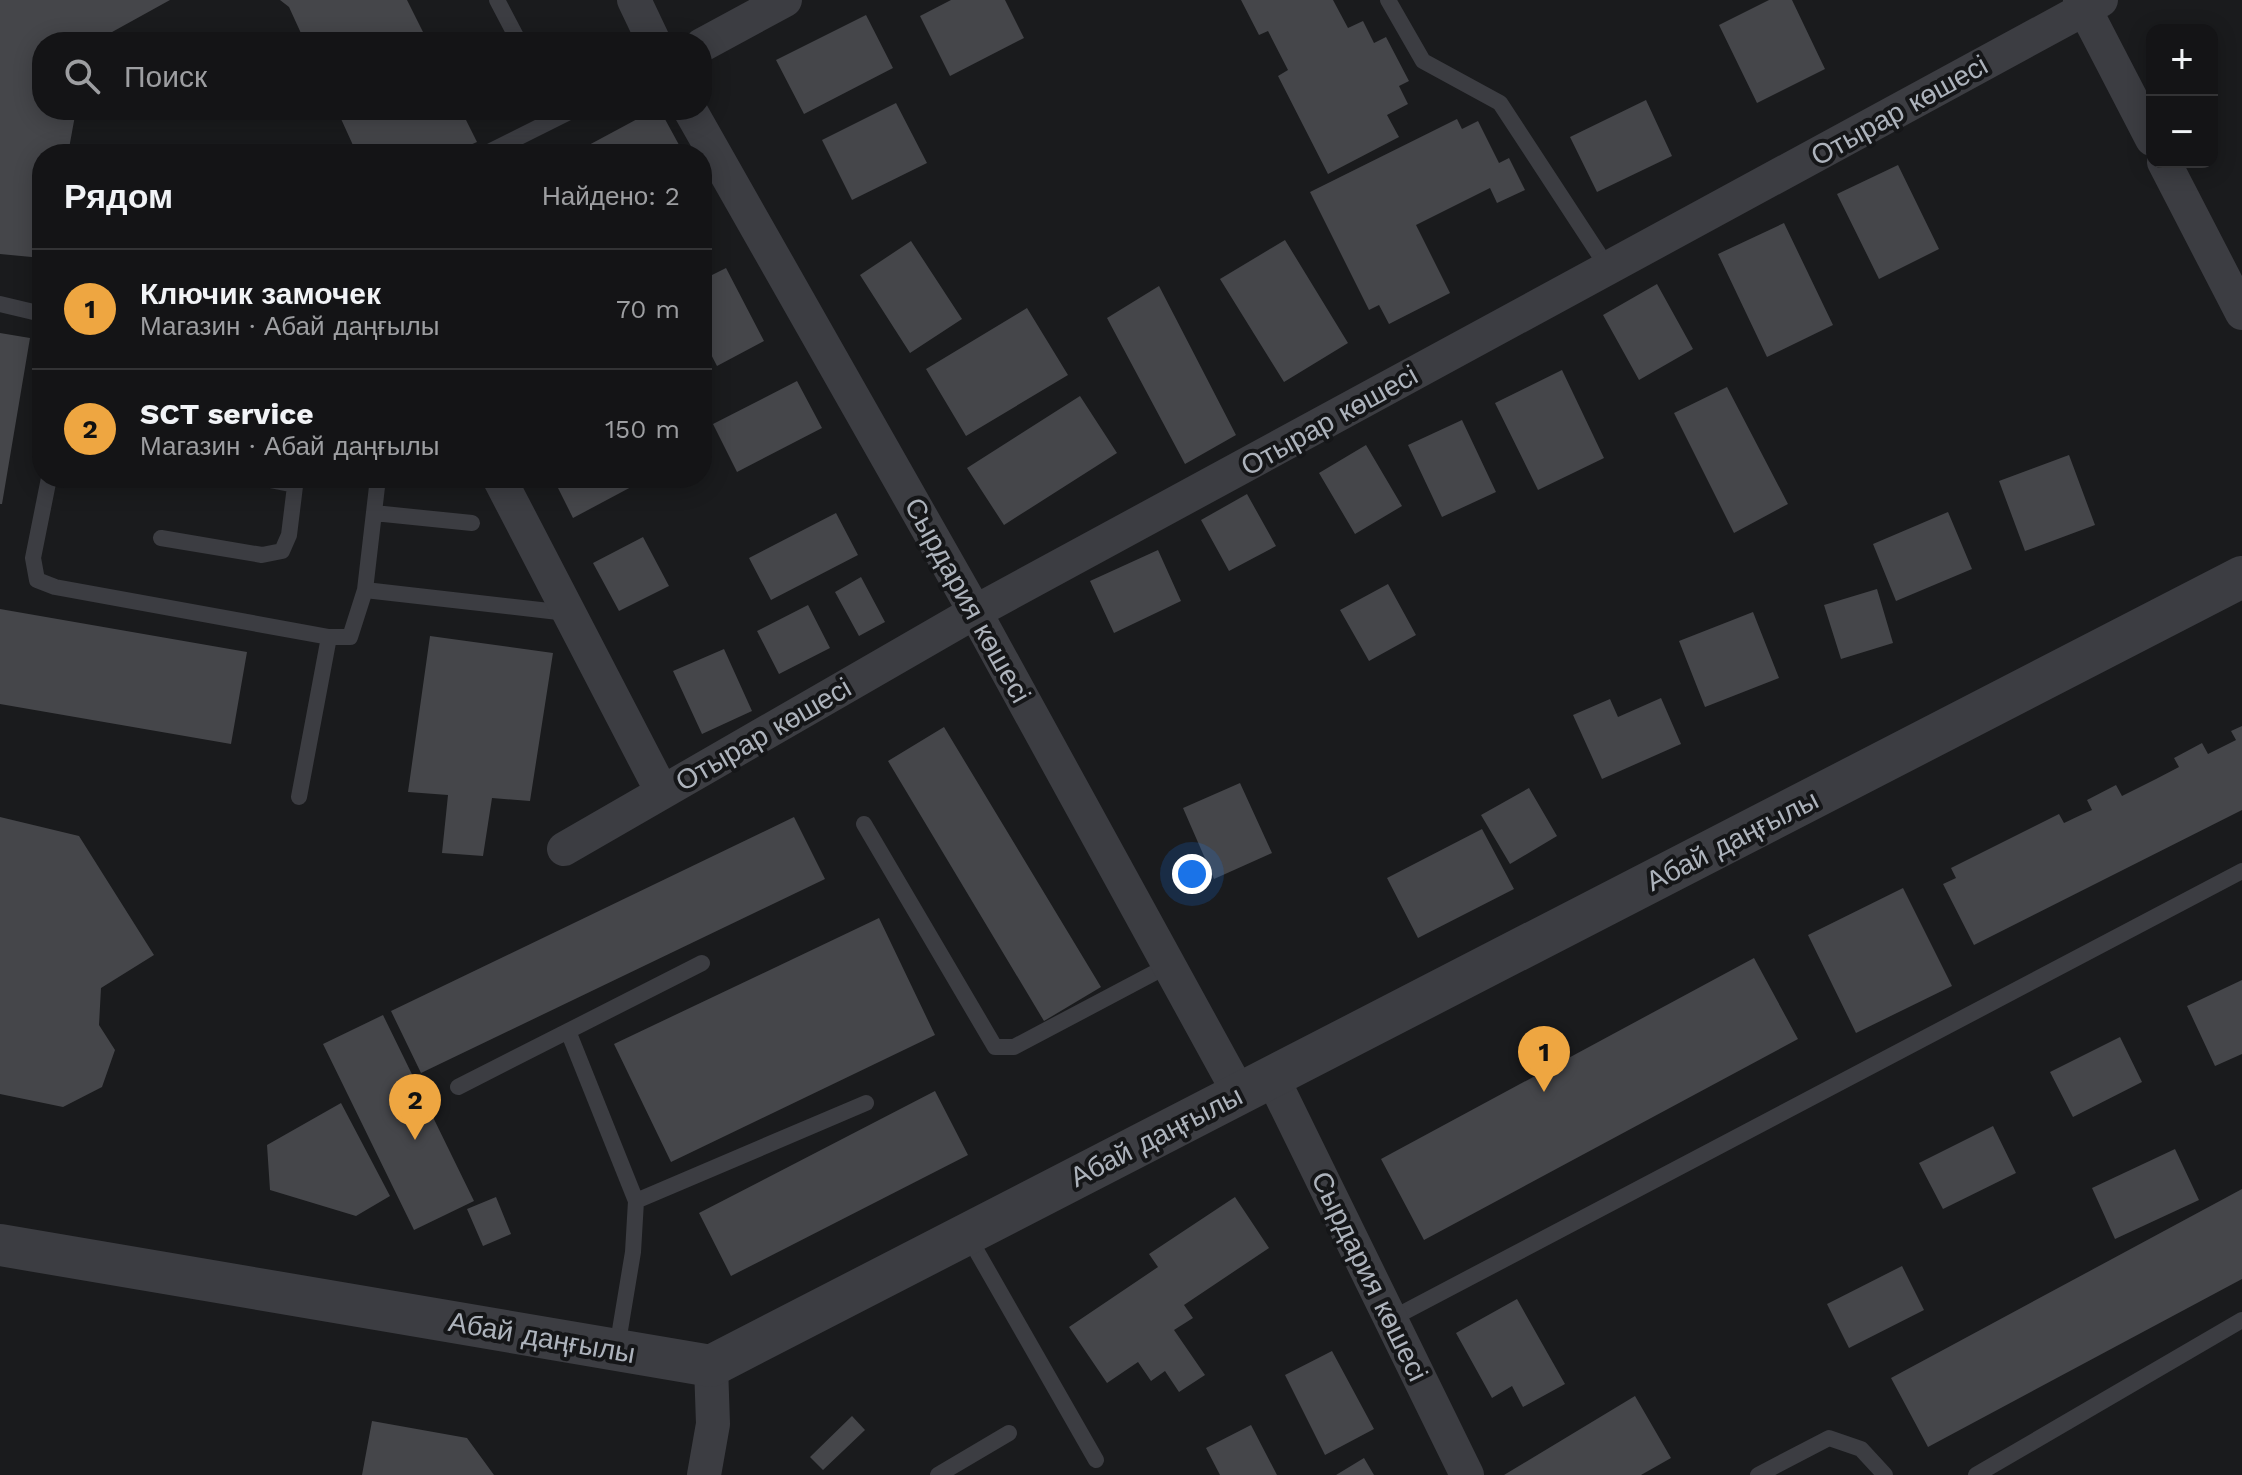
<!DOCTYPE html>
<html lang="ru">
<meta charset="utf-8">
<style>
body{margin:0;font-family:"Work Sans",sans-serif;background:#1d1d1f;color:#f1f3f6}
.controls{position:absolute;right:24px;top:24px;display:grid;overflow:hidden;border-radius:16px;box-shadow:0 4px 20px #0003}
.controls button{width:72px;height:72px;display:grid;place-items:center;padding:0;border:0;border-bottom:2px solid #333335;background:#141416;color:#f1f3f6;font:40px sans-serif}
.you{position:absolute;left:1192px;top:874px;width:28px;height:28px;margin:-20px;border:6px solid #fff;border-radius:50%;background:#1a73e8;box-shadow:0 0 0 12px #1a73e833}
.badge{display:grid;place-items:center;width:52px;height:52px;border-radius:50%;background:#eea641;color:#111;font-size:26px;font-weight:700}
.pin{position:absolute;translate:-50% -66px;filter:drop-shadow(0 2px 4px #0008)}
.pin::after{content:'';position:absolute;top:42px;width:28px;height:24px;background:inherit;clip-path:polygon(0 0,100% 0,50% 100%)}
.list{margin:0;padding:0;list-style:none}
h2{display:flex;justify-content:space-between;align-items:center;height:104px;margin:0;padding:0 32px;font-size:34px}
h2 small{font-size:26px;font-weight:400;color:#9d9ea1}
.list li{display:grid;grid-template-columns:52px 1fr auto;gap:24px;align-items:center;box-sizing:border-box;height:120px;padding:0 32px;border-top:2px solid #333335}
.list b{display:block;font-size:30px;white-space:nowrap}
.list p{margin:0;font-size:26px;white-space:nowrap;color:#9d9ea1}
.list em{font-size:26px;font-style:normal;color:#9d9ea1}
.icon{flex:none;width:44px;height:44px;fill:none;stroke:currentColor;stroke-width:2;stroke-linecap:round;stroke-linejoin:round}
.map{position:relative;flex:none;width:2242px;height:1475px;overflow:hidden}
.search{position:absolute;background:#141416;box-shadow:0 4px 20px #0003;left:32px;top:32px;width:680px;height:88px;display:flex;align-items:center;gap:20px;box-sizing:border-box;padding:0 28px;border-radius:32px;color:#9d9ea1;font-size:30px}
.panel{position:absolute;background:#141416;box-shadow:0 4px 20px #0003;left:32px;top:144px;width:680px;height:344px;border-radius:32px}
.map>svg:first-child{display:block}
.building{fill:#45464a}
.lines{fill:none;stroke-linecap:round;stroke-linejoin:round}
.service{stroke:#3c3d42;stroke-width:16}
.minor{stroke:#3c3d42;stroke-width:34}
.tertiary{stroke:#3c3d42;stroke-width:42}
.labels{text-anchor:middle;stroke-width:8;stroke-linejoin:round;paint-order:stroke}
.street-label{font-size:28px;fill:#adb3bc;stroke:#151618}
</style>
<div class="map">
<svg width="2242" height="1475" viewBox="0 0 2242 1475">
<rect width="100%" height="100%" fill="#1a1b1d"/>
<path class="building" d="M0,0H170L94,42H42V110H76L68,154H42V258L0,254Z
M280,0H407L428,42H305L289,7Z
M951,0H1005L1024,38L950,76L920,16Z
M1241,0H1333L1348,28L1363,21L1374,43L1386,37L1409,81L1399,86L1408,104L1387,115L1399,137L1328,174L1278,76L1288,70L1268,31L1259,35Z
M1769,0H1792L1825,69L1757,103L1719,25Z
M866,15L893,68L804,114L776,60Z
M1646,100L1672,156L1597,192L1570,137Z
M896,103L927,163L852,200L822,140Z
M337,110H461L477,142L450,154H357Z
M654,110H660L684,154H591L587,146Z
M1457,119L1462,129L1478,121L1499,163L1509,158L1525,190L1497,203L1490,188L1416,225L1450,293L1389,324L1379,305L1369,310L1310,192Z
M1898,165L1939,249L1879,279L1837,194Z
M1784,223L1833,325L1767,357L1718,254Z
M1285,240L1348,343L1284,382L1220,279Z
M911,241L962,319L910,353L860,275Z
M726,268L764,341L717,366L702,337V280Z
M1657,284L1693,349L1639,380L1603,315Z
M1159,286L1236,435L1185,464L1107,318Z
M1027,308L1068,375L966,436L926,369Z
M0,333L30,338L2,504H0Z
M1562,370L1604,458L1538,490L1495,403Z
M797,381L822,428L737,472L713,424Z
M1727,387L1788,504L1734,533L1674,413Z
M1080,396L1117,453L1004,525L967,468Z
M1462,420L1496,492L1442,517L1408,445Z
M1366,445L1402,506L1355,534L1319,473Z
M2069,455L2095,525L2025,551L1999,481Z
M553,478H629L633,486L573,518Z
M1247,494L1276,546L1229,571L1201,520Z
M1948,512L1972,569L1896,601L1873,544Z
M836,513L858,555L771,600L749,558Z
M643,537L669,586L619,611L593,563Z
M1158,550L1181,601L1114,633L1090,581Z
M861,577L885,622L859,636L835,592Z
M1388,584L1416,635L1369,661L1340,610Z
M1877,589L1893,643L1841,659L1824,605Z
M808,605L830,648L779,674L757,631Z
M0,609L247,652L231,744L0,704Z
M1753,612L1779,678L1705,707L1679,641Z
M430,636L553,653L530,801L492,798L483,856L442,853L448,795L408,792Z
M724,649L752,711L702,734L673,671Z
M1661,698L1681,744L1602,779L1573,715L1610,699L1618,717Z
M2242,726V810L1974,945L1943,884L1956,878L1951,868L2059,814L2064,823L2083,814L2092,810L2087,800L2116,785L2122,796L2156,779L2179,767L2174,758L2202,743L2208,754L2236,740L2231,731Z
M944,727L1101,987L1044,1021L888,761Z
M1240,783L1272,853L1214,879L1183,808Z
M1529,788L1557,836L1510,864L1481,815Z
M0,817L79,836L154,955L101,988L99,1025L115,1050L102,1087L63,1107L0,1094Z
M794,817L825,879L421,1073L391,1011Z
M1482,829L1514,889L1418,938L1387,878Z
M1903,888L1952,986L1856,1033L1808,935Z
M879,918L935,1035L671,1162L614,1044Z
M1754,958L1798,1039L1424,1240L1381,1159Z
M2242,980V1054L2215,1066L2187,1006Z
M383,1015L474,1201L414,1230L323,1044Z
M2120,1037L2142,1082L2073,1117L2050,1072Z
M935,1091L968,1155L731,1276L699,1213Z
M341,1103L390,1196L356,1216L270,1190L267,1145Z
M1993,1126L2016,1173L1943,1209L1919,1163Z
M2175,1149L2199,1200L2115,1239L2092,1188Z
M2242,1189V1279L1928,1447L1891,1378Z
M496,1197L511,1234L483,1246L467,1209Z
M1235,1197L1269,1248L1184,1305L1193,1318L1174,1330L1205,1375L1179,1392L1165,1371L1151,1381L1138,1362L1107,1383L1069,1327L1158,1267L1149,1254Z
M1902,1266L1924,1310L1849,1348L1827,1304Z
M1517,1299L1565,1384L1523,1407L1512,1386L1492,1398L1456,1333Z
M1332,1351L1374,1429L1325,1455L1285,1375Z
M1635,1396L1671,1458L1641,1475H1504Z
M852,1416L865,1430L823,1470L810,1457Z
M372,1421L467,1438L494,1475H362Z
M1251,1425L1277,1475H1220L1206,1448Z
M1364,1458L1374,1475H1336Z"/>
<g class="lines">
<path class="service" d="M497,0L519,42
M1388,0L1423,61L1500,103L1608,268
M485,154L573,110
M0,304L42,314
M49,478L33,558L37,580L55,587L329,637H350L365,590
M260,478L295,485
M378,478L365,590L567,613
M374,513L472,523
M161,538L262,555L282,551L289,535L296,478
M299,797L329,637
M864,824L995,1047H1014L1169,965
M568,1031L636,1201L633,1252L617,1348
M458,1087L702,963
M636,1201L866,1103
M968,1236L1096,1460
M1391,1319L2242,871
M938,1475L1009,1433
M1758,1475L1829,1438L1861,1449L1885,1475
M1976,1475L2242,1320"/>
<path class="minor" d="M634,0L654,42
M2080,0L2152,139
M702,45L785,0
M690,110L975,612L1239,1093
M2164,162L2242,313
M499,478L662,792
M564,849L975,612L2101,0
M1272,1077L1467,1475
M704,1475L713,1424L711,1366"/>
<path class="tertiary" d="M0,1245L711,1366L2242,577"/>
</g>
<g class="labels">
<g class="street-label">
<text transform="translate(1899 110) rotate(-29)" y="10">Отырар көшесі</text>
<text transform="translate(1329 420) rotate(-29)" y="10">Отырар көшесі</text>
<text transform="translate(968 600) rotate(61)" y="10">Сырдария көшесі</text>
<text transform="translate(763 734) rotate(-30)" y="10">Отырар көшесі</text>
<text transform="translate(1732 840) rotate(-27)" y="10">Абай даңғылы</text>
<text transform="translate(1156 1136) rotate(-27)" y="10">Абай даңғылы</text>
<text transform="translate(1370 1276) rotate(64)" y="10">Сырдария көшесі</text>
<text transform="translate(542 1337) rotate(10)" y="10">Абай даңғылы</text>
</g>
</g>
</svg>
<div class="controls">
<button>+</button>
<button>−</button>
</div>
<div class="you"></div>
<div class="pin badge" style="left:1544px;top:1092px">1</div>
<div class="pin badge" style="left:415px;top:1140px">2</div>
<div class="search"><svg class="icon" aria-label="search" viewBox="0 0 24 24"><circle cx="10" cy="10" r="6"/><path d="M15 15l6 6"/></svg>Поиск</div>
<section class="panel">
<h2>Рядом<small>Найдено: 2</small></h2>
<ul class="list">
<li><span class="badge">1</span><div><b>Ключик замочек</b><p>Магазин · Абай даңғылы</p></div><em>70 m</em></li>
<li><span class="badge">2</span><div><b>SCT service</b><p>Магазин · Абай даңғылы</p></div><em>150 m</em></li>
</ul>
</section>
</div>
